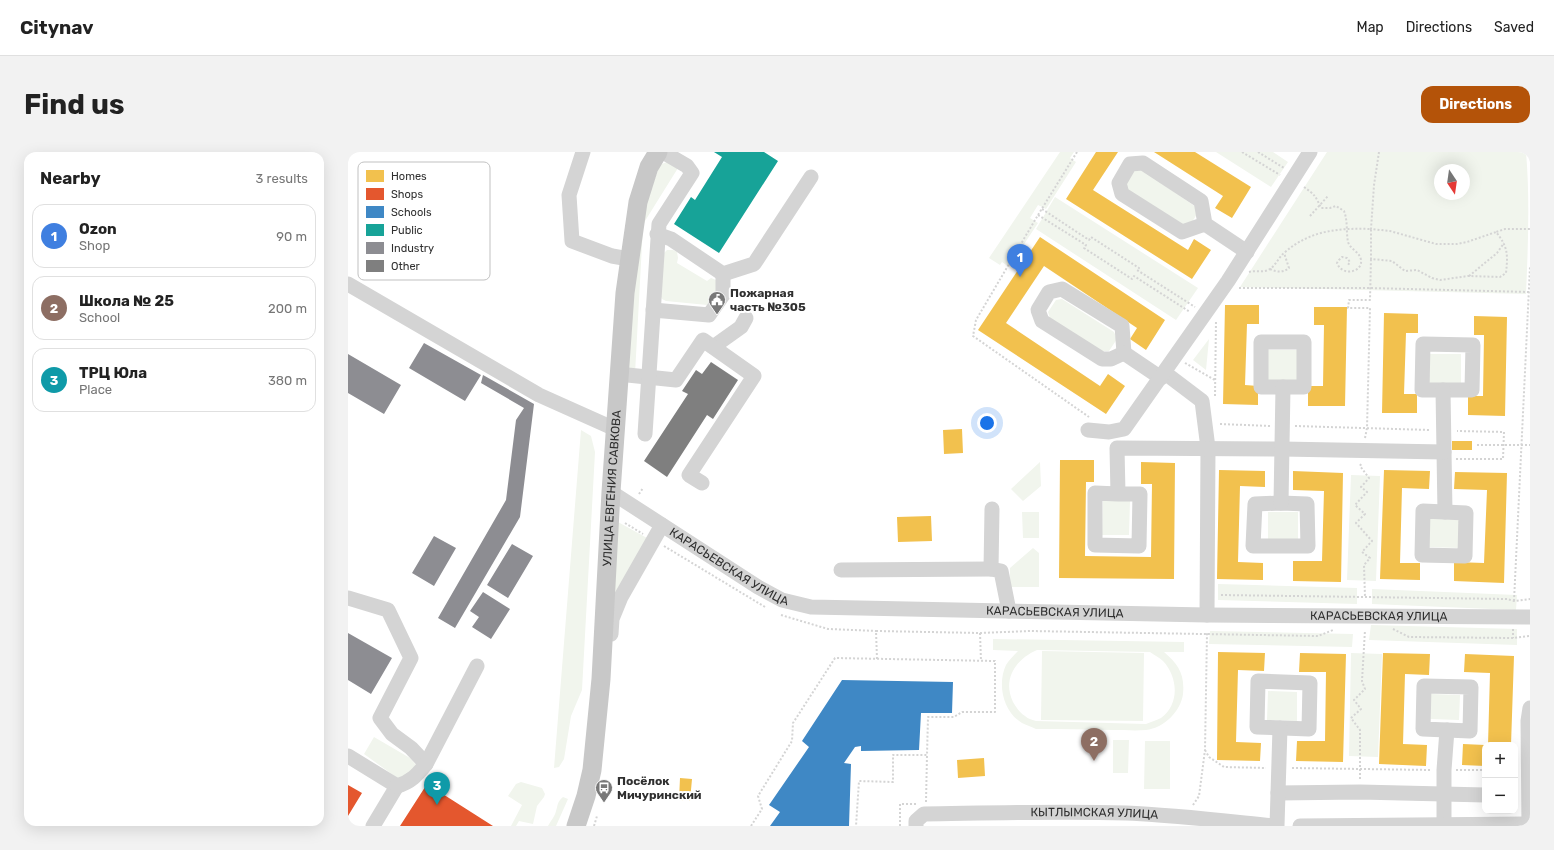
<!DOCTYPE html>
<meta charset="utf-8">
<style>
body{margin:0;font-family:Rubik,sans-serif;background:#f2f2f2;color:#222}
.controls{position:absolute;right:12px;bottom:12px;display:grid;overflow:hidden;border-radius:8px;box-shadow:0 4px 16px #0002}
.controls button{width:36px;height:36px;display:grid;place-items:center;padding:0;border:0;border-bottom:1px solid #e0e0e0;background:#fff;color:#222;font:20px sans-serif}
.compass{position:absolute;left:1086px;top:12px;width:36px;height:36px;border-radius:50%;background:#fff;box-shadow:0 4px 16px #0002;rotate:167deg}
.you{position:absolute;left:639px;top:271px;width:14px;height:14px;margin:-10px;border:3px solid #fff;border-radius:50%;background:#1a73e8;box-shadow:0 0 0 6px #1a73e833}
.badge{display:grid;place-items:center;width:26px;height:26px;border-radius:50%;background:#b45309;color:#fff;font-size:13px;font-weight:700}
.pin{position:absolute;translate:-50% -33px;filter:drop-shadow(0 1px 2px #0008)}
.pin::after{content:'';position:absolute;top:21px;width:14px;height:12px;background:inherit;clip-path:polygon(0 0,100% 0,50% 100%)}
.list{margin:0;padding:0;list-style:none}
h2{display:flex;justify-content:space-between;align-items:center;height:52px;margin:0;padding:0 16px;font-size:17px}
h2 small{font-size:13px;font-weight:400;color:#767676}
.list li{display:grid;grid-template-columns:26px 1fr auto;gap:12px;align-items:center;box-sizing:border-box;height:64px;margin:0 8px 8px;padding:0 8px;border:1px solid #e0e0e0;border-radius:12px}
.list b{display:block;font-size:15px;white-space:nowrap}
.list p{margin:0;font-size:13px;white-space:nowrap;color:#767676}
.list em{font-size:13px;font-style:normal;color:#767676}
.map{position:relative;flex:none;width:1182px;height:674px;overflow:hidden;border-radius:12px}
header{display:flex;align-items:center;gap:24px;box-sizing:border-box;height:56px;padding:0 20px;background:#fff;border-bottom:1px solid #e0e0e0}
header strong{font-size:19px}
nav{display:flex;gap:22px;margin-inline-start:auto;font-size:14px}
.intro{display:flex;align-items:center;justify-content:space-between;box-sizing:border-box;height:96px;padding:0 24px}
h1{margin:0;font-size:28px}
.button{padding:10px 18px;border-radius:12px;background:#b45309;color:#fff;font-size:14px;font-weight:700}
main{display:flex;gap:24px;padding:0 24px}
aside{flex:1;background:#fff;border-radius:12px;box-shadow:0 4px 16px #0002}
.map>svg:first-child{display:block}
.green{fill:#f1f5ed;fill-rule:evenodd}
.homes{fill:#f2c14e}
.shops{fill:#e4572e}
.schools{fill:#3f88c5}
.public{fill:#17a398}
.industry{fill:#8d8d92}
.building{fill:#7f7f7f}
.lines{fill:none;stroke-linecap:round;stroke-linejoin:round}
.path{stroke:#d4d4d4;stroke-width:2;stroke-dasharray:2 2;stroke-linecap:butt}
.minor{stroke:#d4d4d4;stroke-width:15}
.major{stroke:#c8c8c8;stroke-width:19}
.labels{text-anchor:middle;stroke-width:4;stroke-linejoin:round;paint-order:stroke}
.poi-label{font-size:12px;font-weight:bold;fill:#303030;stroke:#fff;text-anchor:start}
.street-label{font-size:12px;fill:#303030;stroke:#fff}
.key{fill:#fff;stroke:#c1c1c1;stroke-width:1}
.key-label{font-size:11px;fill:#303030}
</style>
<header>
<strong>Citynav</strong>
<nav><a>Map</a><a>Directions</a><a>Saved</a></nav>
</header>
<div class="intro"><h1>Find us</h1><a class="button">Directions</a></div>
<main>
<aside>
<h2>Nearby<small>3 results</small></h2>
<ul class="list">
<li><span class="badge" style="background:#3f7fe0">1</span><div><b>Ozon</b><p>Shop</p></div><em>90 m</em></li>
<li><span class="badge" style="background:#8d6e63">2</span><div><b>Школа № 25</b><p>School</p></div><em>200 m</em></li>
<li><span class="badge" style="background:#0f9aa8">3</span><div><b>ТРЦ Юла</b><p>Place</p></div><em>380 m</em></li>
</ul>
</aside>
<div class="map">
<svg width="1182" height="674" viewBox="0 0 1182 674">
<rect width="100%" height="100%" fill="#fff"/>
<path class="green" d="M712,0H726L722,6L728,10L698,57L690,53L682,66L690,71L661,115L654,110L652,113L641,106Z
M868,0H925L940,10L923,35Z
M979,0H1178C1182,46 1180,95 1178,142L892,135ZM1092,18H1116V42H1092Z
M319,10L330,16L297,69L295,74L287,222L279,219L276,200L295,61L311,15L314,12Z
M794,18L848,55L849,62L841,75L834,76L779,39L778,32L786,19Z
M707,45L850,136L828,168L688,77Z
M319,98H325L329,100L330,106L329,111L359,129L363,126L368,128L370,137L359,153L318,149L314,147L312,143L315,102Z
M714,147L766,180L769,187L761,199H753L702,166L700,160L708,148Z
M861,187L858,218L845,208Z
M918,198H951V231H918Z
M1080,202H1113V235L1080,234Z
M233,278L243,284L247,300L234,538L223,564L216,607L211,615L206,616Z
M692,310L693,334L675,349L663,337Z
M1003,323L1032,324L1028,429L999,428Z
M755,348L782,349L781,383H754Z
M674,360H691V386H675Z
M920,360H950V390H920Z
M1080,363L1113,364L1112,396L1079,395Z
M270,370L299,386L264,448Z
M685,396L691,401V435H662V416Z
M870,432L1009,436V452L870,448Z
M1024,437L1169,443L1168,458L1024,452Z
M1023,473L1169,477V493L1021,488Z
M862,479L1005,482L1004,495L861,492Z
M645,487L836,490V500H816C830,512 837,522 835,542C833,559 816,576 798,578C788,579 775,578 765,578C739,577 714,577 688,577C684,575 678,573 674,571C655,560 649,532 658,513C661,508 666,503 670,499L645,498ZM689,498L802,500C806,503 812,506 815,509C830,525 832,552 813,566C809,568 803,570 798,572L688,569C685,568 680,567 677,564C672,561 668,555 665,550C654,527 668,507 689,498Z
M694,499L796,501L795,569L693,568Z
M1003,501L1034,502L1030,605L1001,604Z
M920,539L949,540V569L919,568Z
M1083,542L1112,543L1111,568L1082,567Z
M26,585L62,606L69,614L52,628L16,602Z
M765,588H781L780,621H765Z
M797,589H822V637H796Z
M173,630L194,636L197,642L196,645L189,654L185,672L171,669L168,674H163L174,653L160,644L168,632Z
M215,645L220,647L208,674H200C202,670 207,664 208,659C210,653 209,650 215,645Z"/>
<path class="homes" d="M748,0H770L745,38L840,98L846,87L863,98L844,127L718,47Z
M806,0H847L903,35L884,66L867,56L875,44Z
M692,85L817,168L798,198L782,187L789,176L696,114L658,171L752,234L760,222L777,234L758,262L630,178Z
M877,153H911V172H899L897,233L910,234V253L875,252Z
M966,155H999L997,254H960V234H975L976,173H966Z
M1036,161L1070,162V181H1058L1056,242H1069V261H1034Z
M1126,164L1159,165L1157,264L1120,263V244H1135L1136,183H1126Z
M614,277L615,301L596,302L595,278Z
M1104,289H1124V298H1104Z
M712,308H746V330H738L737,404L803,405L804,332H793V310L827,311L826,427L711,426Z
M871,318L917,319V335L892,334L890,410L915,411V428L869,427Z
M1036,318L1082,319L1081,337L1054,336L1052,411H1072V428L1032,427Z
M945,319L995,321L993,430L945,429V409H974L976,339L945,338Z
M1107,320L1159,321L1156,431L1106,429V410L1136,411L1139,338L1106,337Z
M583,364L584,389L550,390L549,365Z
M870,500L917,501L916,519L890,518L888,590L913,591L912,609L869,608Z
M952,501L998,502L995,610L948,609L949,589H977L978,520H951Z
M1035,501L1082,502L1081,523L1057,522L1055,592L1079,593L1078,614L1031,612Z
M1117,502L1166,504L1163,593H1140L1142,521L1116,520Z
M1115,592L1137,593V614L1114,613Z
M636,606L637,624L610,626L609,608Z
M332,626L344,627L342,649L331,648Z"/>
<path class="shops" d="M79,632L145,674H52Z
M0,633L14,641L0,664Z"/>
<path class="schools" d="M494,528L605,530L604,561H573L571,598L513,599V594L507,595L496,611L503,612L501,674H422L432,660L421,653L461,595L454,589Z"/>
<path class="public" d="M366,0H416L430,9L371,101L326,72L343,45L347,48L374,5Z"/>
<path class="industry" d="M76,191L133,223L117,249L61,216Z
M0,202L53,233L36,262L0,241Z
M135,223L186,252L172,365L107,476L90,466L158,348L168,268L176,256L133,231Z
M86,384L108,396L86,434L64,421Z
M164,392L185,404L160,446L139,433Z
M135,440L162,457L143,487L124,475L131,465L122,459Z
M0,481L44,506L23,542L0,528Z"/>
<path class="building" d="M363,210L390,228L365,267L359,263L319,325L296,309L340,242L334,239L348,218L354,222Z"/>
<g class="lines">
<path class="path" d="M729,0L690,63L628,168L625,184L741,265
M894,0L932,23
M910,0L936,16
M1031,0L1026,33L1023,77L1042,79L1088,92H1109L1119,90L1148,80
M956,35C967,43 967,43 973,56H982L988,54L996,59C1000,69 998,80 1000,90C1002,97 1012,100 1013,108C1015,120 994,125 989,111L991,108L994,105L999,106L1002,110L1000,113
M694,57L741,88L743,85L791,116L789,118L847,155
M690,63L738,93L736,96L784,127L786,124L842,160
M962,64L980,44
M922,117C928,120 935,121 941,116L936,101
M901,120C908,118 916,121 922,117C928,113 931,105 936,101C962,78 991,76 1023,77V107L1044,109L1057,119L1069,118L1084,126L1092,128L1120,124L1152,125L1158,121C1160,102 1160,95 1148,80L1157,77H1182
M1121,124L1149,101L1156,91
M891,136H1022L1181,140
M837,211L867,228
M867,244L868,168
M872,272L923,274
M947,274L1082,278
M1017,286L1019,276L1022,156H1000L1001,148H1022L1023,107
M1129,293H1182
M1108,307H1155L1156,280L1109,279
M1013,312L1012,314L1021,326L1013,335L1019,340L1007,353L1017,362L1008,371L1024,389L1014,400L1022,406L1016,413L1017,445
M291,342L295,336
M277,371L295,382
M316,394L417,455
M873,443L1159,447L1166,449L1182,447
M1166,449L1182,115
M433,463L480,477L528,479
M1045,477L1061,485L1165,486L1182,484
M1165,477V486
M632,481L633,509
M529,507L528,479L632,481L682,479L970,484L985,478
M857,598L861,605L876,615L918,616
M944,616L1084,618
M1108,618H1137
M1012,627V578L1003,566L1013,557L1006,548L1017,537L1014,529L1017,478
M578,650L579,603
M845,653L851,644L857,598L859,481
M246,674L249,664
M403,674L414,657L410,644L444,589L445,571L487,506L647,509V560H614L606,565H580L579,603H545V630L511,629L508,674
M552,674V652H568"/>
<g class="minor">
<path d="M235,0L221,43L224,89L264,104L281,107"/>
<path d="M857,72L834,80L774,42L771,31L782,12L795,11L853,49L857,72L899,100"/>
<path d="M309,82L323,87L375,122L406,112L463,25"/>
<path d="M0,132L191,243L267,277"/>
<path d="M714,137L774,174L776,201L763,207H754L694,169L690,158L701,140Z"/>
<path d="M305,158L361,163L375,143V122"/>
<rect x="913" y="190" width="43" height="45"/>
<path d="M1075,192L1125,193L1124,238H1074Z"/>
<path d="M365,195L393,175L398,166"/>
<path d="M776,201L813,226"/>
<path d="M817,221L854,249L860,296L859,463"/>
<path d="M270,222L328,228L355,188L406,224L341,323L354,331"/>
<path d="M1095,238L1097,360"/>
<path d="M740,278L761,280L776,277L880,129L962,0"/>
<path d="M297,282L311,72L344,21L339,14L315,0"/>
<path id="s1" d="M263,340L410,435L434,448L463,455L859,463L1182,465"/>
<path d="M770,342L747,341V393L791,394L792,342H770L769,296L934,297L1096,300"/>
<path d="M933,351L959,352L960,394H905L907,352Z"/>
<path d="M933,351L935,235"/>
<path d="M644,357L643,417L653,419L661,459"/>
<path d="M1075,359L1118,361L1117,404L1074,403Z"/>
<path d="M493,418L643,417"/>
<path d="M0,446L40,458L63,506L32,566L44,582L63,596L78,612"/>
<path d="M263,482L264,467L273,445L314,373"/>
<path d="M910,529L962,531L961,577L909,575Z"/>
<path d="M1076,534L1123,535L1122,579L1075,577Z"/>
<path d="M0,604L49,634L25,674"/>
<path d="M49,634C63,630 69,623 78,612L129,514"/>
<path d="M930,641L1012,640L1137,643"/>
<path d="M1096,672V618L1099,578"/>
<path id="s2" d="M568,674V669L576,662C643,661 711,659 778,661C827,663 877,669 927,674"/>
<path d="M929,674L932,576"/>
<path d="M952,674L1182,672"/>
<path d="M1181,674L1180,569L1182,556"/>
</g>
<path class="major" id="s3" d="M228,674L238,644L244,618L253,527L263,340L277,141L290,50L301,15L310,0"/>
</g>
<defs>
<symbol id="civic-pin" viewBox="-11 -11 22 30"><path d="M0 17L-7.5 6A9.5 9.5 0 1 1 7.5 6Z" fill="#787878" stroke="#fff"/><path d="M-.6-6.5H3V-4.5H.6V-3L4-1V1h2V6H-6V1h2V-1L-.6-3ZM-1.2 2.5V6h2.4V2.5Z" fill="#fff"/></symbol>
<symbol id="bus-pin" viewBox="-11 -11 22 30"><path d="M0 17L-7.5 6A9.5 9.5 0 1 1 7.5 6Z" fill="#787878" stroke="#fff"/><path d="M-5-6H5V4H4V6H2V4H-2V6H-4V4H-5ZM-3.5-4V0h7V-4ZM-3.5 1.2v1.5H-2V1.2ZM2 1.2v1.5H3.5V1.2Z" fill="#fff"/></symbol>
</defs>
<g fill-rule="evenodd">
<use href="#civic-pin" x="359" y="138" width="20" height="27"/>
<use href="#bus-pin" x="246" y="626" width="20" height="27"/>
</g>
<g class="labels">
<g class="poi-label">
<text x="382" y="145">Пожарная<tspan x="382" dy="14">часть №305</tspan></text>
<text x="269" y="633">Посёлок<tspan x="269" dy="14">Мичуринский</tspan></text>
</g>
<g class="street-label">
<text dy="4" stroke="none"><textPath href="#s3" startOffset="341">УЛИЦА ЕВГЕНИЯ САВКОВА</textPath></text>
<text dy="4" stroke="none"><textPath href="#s1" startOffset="140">КАРАСЬЕВСКАЯ УЛИЦА</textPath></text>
<text dy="4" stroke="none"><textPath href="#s1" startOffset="476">КАРАСЬЕВСКАЯ УЛИЦА</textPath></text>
<text dy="4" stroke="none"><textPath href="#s1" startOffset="800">КАРАСЬЕВСКАЯ УЛИЦА</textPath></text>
<text dy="4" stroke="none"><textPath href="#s2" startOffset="186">КЫТЛЫМСКАЯ УЛИЦА</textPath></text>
</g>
</g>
<rect x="10" y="10" width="132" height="118" rx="6" class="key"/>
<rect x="18" y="18" width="18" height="12" fill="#f2c14e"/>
<rect x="18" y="36" width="18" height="12" fill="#e4572e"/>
<rect x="18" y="54" width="18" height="12" fill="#3f88c5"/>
<rect x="18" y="72" width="18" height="12" fill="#17a398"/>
<rect x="18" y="90" width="18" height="12" fill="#8d8d92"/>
<rect x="18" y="108" width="18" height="12" fill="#7f7f7f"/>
<g class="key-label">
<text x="43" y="28">Homes</text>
<text x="43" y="46">Shops</text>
<text x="43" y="64">Schools</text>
<text x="43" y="82">Public</text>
<text x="43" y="100">Industry</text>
<text x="43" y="118">Other</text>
</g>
</svg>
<div class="controls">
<button>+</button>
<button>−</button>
</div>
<svg class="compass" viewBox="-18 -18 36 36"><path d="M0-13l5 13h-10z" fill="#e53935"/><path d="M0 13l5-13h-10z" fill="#767676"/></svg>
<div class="you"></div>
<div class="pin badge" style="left:672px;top:125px;background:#3f7fe0">1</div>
<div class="pin badge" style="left:746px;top:609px;background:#8d6e63">2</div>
<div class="pin badge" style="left:89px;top:653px;background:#0f9aa8">3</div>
</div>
</main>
